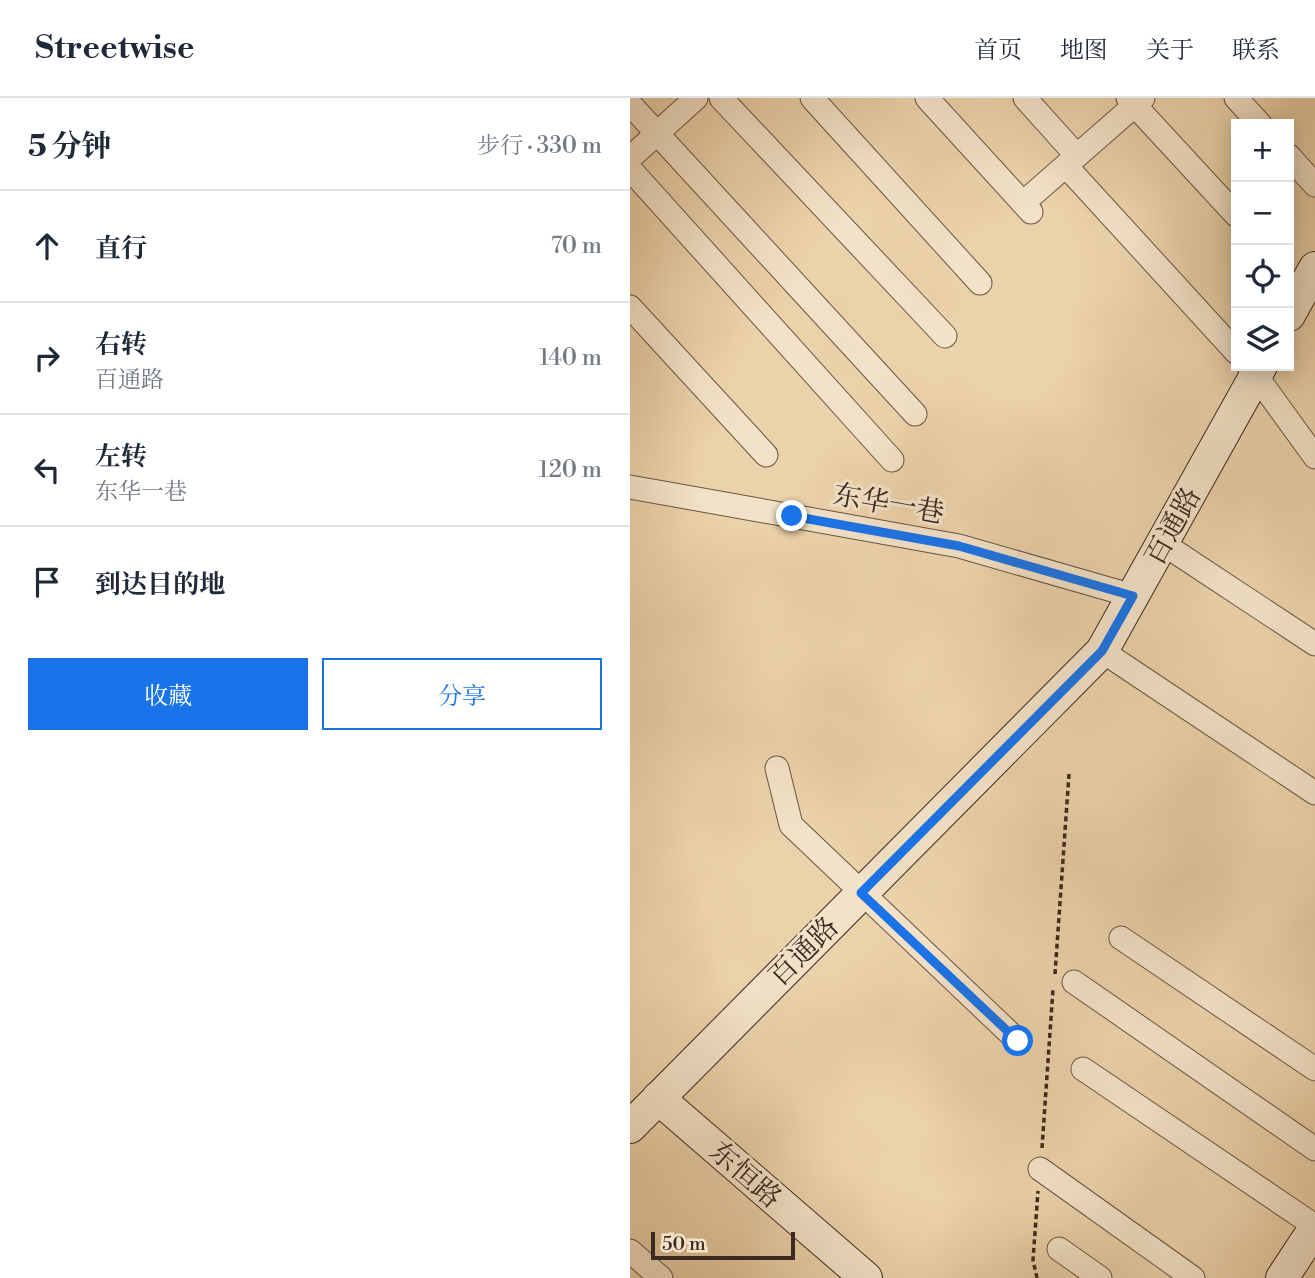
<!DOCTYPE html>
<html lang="zh">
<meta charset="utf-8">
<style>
body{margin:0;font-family:"Libre Bodoni","Noto Serif SC",serif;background:#f6f6f7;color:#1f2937}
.controls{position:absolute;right:21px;top:21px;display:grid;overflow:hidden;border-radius:0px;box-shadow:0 4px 18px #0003}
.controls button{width:63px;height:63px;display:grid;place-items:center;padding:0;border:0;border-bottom:2px solid #e0e1e3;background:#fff;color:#1f2937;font:35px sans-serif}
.scale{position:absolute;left:21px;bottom:18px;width:144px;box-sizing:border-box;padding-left:7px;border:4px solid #3c2a22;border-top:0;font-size:19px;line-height:24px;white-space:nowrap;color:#3c2a22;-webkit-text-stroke:5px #f3e2c8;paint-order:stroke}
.stop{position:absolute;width:21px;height:21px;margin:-16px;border:5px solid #1a73e8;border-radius:50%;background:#fff}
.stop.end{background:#1a73e8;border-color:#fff;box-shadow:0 2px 7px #0008}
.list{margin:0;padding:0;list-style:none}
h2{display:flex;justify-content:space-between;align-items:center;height:91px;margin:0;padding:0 28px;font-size:30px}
h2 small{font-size:23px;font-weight:400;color:#747a83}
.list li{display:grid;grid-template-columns:46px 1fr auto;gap:21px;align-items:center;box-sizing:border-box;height:112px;padding:0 28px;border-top:2px solid #e0e1e3}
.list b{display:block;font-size:26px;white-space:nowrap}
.list p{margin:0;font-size:23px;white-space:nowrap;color:#747a83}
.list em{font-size:23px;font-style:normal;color:#747a83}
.actions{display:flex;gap:14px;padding:21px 28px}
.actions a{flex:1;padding:16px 0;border:2px solid #1a73e8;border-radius:0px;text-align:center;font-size:24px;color:#1a73e8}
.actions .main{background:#1a73e8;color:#fff}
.icon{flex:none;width:38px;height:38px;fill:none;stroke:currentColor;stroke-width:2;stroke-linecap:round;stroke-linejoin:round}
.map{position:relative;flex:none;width:685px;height:1180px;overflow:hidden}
header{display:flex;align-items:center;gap:42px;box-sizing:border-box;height:98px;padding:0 35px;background:#fff;border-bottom:2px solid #e0e1e3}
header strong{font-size:33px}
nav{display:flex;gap:38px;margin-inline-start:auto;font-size:24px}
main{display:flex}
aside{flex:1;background:#fff}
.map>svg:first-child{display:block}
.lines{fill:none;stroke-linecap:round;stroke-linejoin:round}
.street-casing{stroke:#685444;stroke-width:25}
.secondary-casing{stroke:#3c2a22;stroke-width:34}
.path{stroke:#3c2a22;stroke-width:3.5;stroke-dasharray:5 3.5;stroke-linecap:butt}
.street{stroke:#f3e2c8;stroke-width:23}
.secondary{stroke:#f3e2c8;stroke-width:32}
.route{stroke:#1a73e8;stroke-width:9}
.labels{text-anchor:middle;stroke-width:6;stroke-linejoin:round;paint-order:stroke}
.street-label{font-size:28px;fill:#3c2a22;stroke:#f3e2c8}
</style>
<header>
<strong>Streetwise</strong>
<nav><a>首页</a><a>地图</a><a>关于</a><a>联系</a></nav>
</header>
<main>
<aside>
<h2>5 分钟<small>步行 · 330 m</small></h2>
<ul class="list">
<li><svg class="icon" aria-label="ahead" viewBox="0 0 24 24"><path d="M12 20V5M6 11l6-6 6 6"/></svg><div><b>直行</b></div><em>70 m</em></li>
<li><svg class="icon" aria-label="right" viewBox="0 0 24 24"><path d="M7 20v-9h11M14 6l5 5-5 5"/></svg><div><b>右转</b><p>百通路</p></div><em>140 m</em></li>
<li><svg class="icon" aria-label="left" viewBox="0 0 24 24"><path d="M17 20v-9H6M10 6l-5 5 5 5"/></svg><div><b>左转</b><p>东华一巷</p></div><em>120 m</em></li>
<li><svg class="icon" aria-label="arrive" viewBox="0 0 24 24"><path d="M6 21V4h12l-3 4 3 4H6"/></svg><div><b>到达目的地</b></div></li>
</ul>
<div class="actions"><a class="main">收藏</a><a>分享</a></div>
</aside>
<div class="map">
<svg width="685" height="1180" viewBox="0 0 685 1180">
<rect width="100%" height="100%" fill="#ecd2aa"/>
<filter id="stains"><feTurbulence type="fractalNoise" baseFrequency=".00286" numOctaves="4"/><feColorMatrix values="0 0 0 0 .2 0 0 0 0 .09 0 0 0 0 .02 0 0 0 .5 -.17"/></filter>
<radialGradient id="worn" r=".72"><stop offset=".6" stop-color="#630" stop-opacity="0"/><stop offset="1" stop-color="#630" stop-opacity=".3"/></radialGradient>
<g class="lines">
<defs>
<path id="street" d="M91,0L315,238
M182,0L350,185
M297,0L401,114
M395,0L447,58
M498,0L606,117
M606,0L630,26
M0,6L285,316
M659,58L685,87
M0,60L66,0
M436,68L606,254
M0,71L262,362
M393,105L513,0
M0,209L136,357
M619,268L685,359
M0,389L329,448L503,498
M532,445L685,546
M472,553L685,695
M147,670L161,727L388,943
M491,840L685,971
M444,884L685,1051
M453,971L685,1128
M410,1071L563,1180
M429,1151L470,1180
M0,1153L31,1180"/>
<path id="secondary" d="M659,217L685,170
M28,1000L236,1180
M0,1029L472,553L631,268
M652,1180L685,1130"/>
</defs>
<use href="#street" class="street-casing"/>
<use href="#secondary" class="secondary-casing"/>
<path class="path" d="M425,876L439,676
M412,1050L423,891
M407,1180L403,1162L408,1093"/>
<use href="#street" class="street"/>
<use href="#secondary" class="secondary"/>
</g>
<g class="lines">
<path class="route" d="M162,418L329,448L503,498L472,553L231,795L388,943"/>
</g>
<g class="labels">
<g class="street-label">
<text transform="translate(259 405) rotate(10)" y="10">东华一巷</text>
<text transform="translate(542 428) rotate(-61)" y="10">百通路</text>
<text transform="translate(173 853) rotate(-45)" y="10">百通路</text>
<text transform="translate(116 1076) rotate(41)" y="10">东恒路</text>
</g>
</g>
<rect width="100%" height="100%" filter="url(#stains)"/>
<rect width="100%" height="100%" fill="url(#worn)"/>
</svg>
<div class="controls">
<button>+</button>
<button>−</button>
<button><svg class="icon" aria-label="locate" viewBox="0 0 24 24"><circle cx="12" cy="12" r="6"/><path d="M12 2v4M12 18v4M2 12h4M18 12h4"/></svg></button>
<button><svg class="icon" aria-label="layers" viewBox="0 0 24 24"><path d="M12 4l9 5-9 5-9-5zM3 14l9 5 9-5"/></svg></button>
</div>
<div class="scale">50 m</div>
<div class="stop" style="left:388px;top:943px"></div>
<div class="stop end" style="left:162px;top:418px"></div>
</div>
</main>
